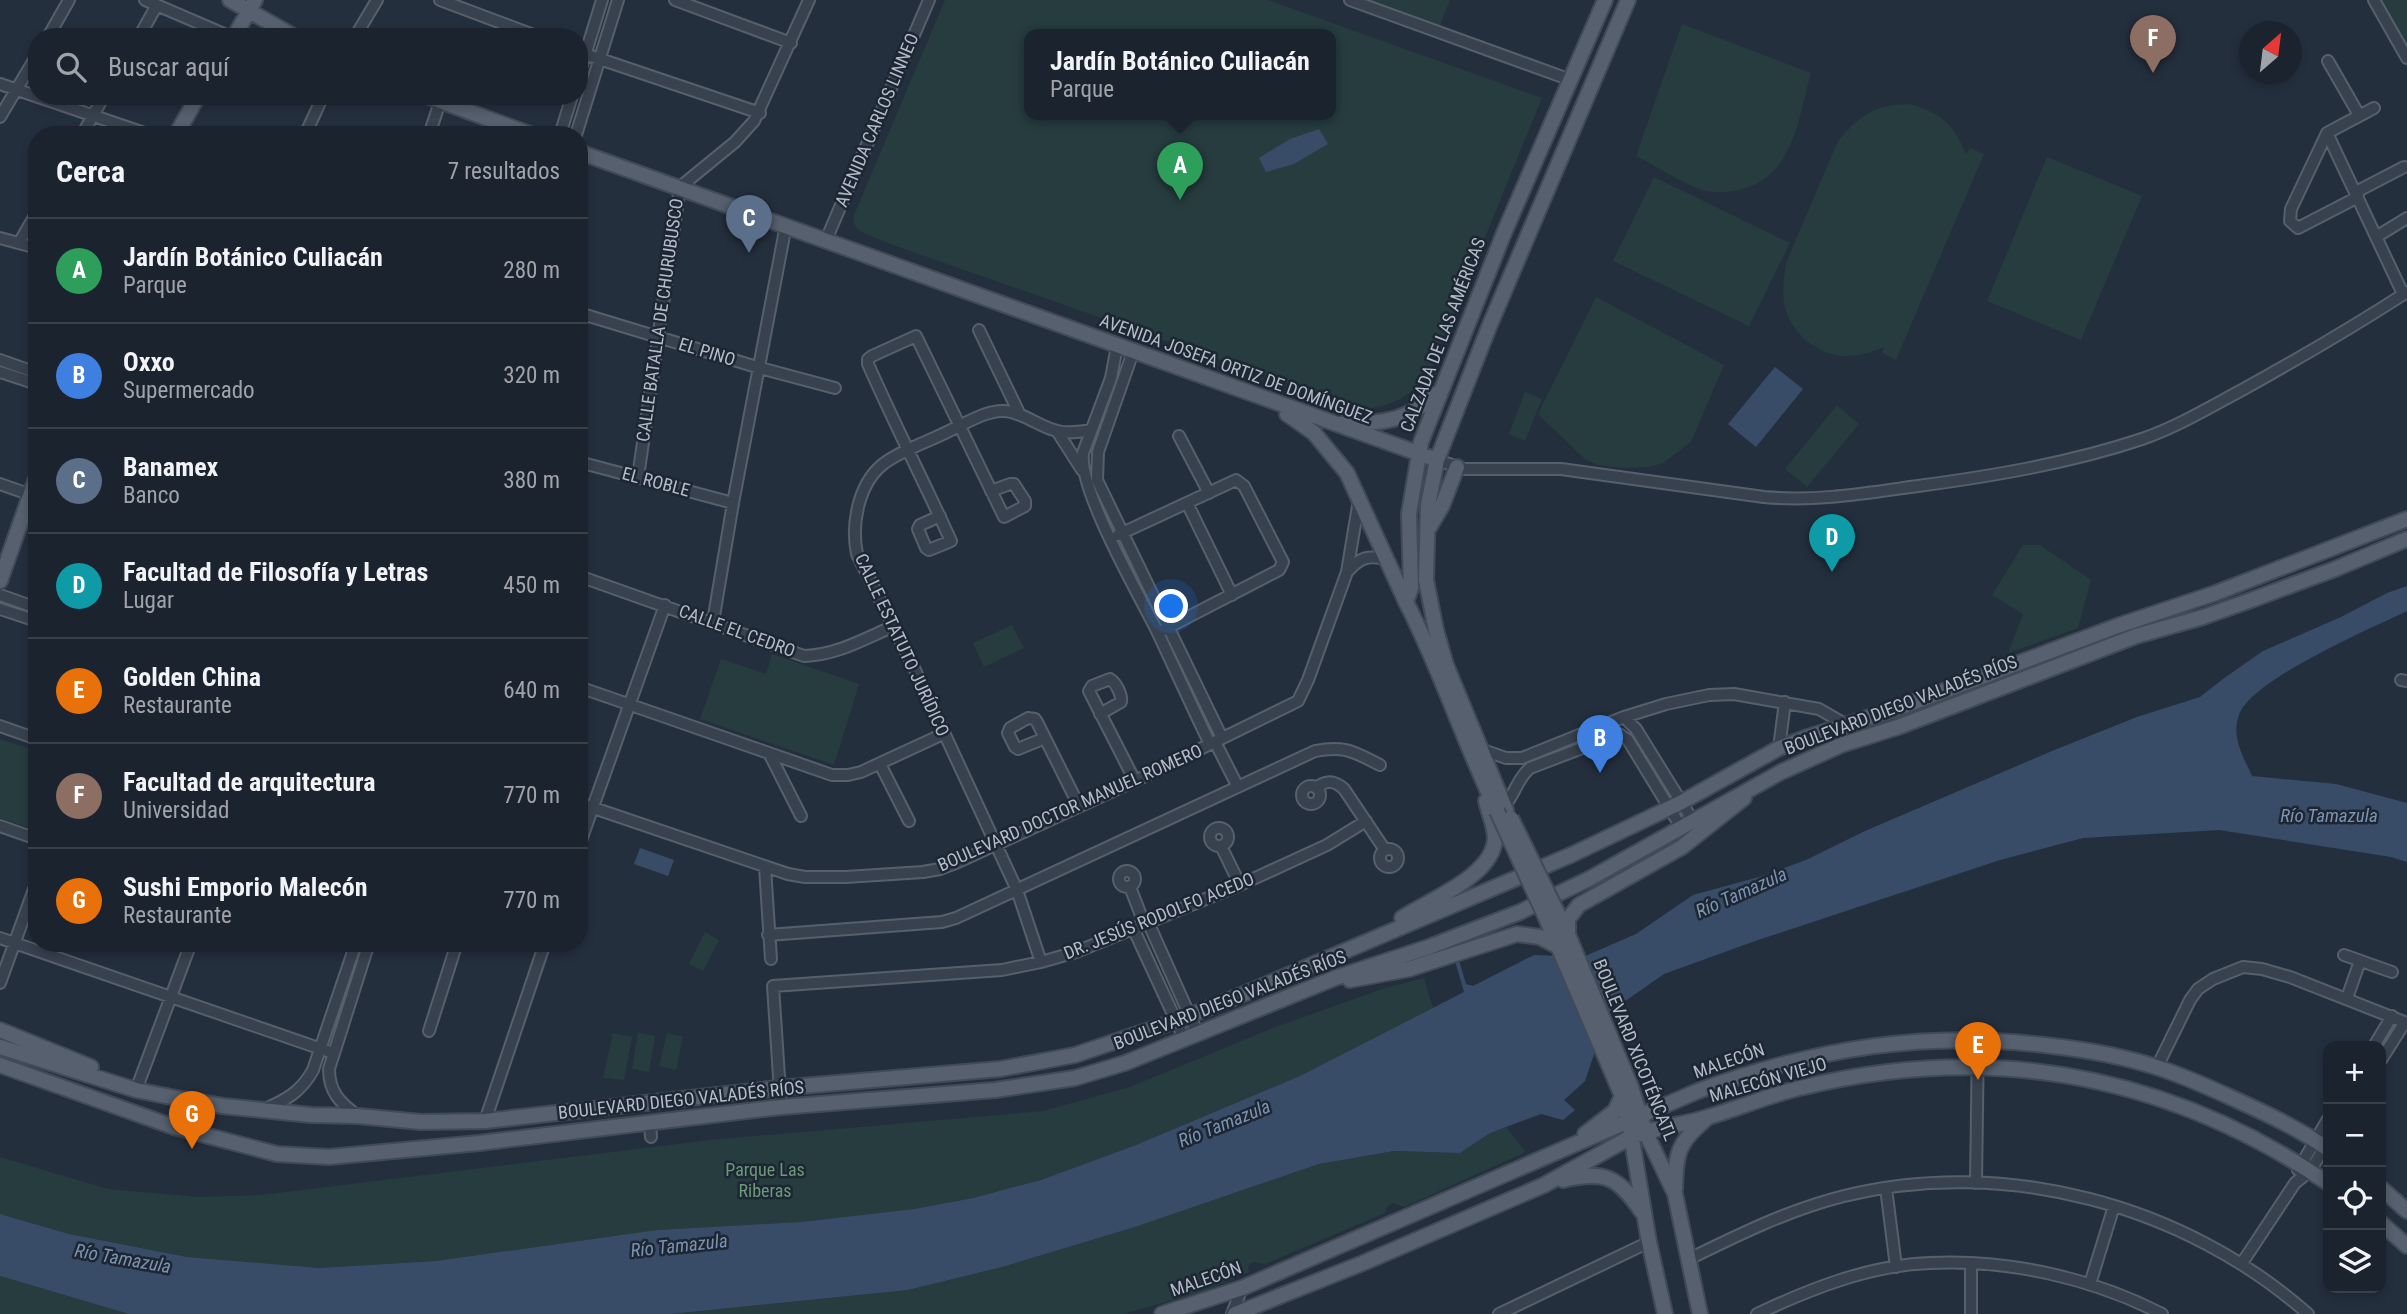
<!DOCTYPE html>
<html lang="es">
<meta charset="utf-8">
<style>
body{margin:0;font-family:"Roboto Condensed",sans-serif;background:#282f3a;color:#f1f3f6}
.controls{position:absolute;right:21px;bottom:21px;display:grid;overflow:hidden;border-radius:14px;box-shadow:0 4px 10px #0003}
.controls button{width:63px;height:63px;display:grid;place-items:center;padding:0;border:0;border-bottom:2px solid #39404a;background:#1b232e;color:#f1f3f6;font:35px sans-serif}
.compass{position:absolute;left:2239px;top:21px;width:63px;height:63px;border-radius:50%;background:#1b232e;box-shadow:0 4px 10px #0003;rotate:28deg}
.you{position:absolute;left:1172px;top:607px;width:24px;height:24px;margin:-18px;border:5px solid #fff;border-radius:50%;background:#1a73e8;box-shadow:0 0 0 10px #1a73e833}
.badge{display:grid;place-items:center;width:46px;height:46px;border-radius:50%;background:#8c9099;color:#fff;font-size:23px;font-weight:700}
.pin{position:absolute;translate:-50% -58px;filter:drop-shadow(0 2px 4px #0008)}
.pin::after{content:'';position:absolute;top:37px;width:24px;height:21px;background:inherit;clip-path:polygon(0 0,100% 0,50% 100%)}
.popup{position:absolute;left:1024px;top:29px;width:312px;height:91px;box-sizing:border-box;display:grid;place-content:center;border-radius:14px;background:#1b232e;filter:drop-shadow(0 2px 5px #0005);font-size:23px;white-space:nowrap;color:#a0a4aa}
.popup b{font-size:26px;color:#f1f3f6}
.popup::after{content:'';position:absolute;left:50%;top:100%;margin-left:-14px;border:14px solid transparent;border-top-color:#1b232e}
.list{margin:0;padding:0;list-style:none}
h2{display:flex;justify-content:space-between;align-items:center;height:91px;margin:0;padding:0 28px;font-size:30px}
h2 small{font-size:23px;font-weight:400;color:#a0a4aa}
.list li{display:grid;grid-template-columns:46px 1fr auto;gap:21px;align-items:center;box-sizing:border-box;height:105px;padding:0 28px;border-top:2px solid #39404a}
.list b{display:block;font-size:26px;white-space:nowrap}
.list p{margin:0;font-size:23px;white-space:nowrap;color:#a0a4aa}
.list em{font-size:23px;font-style:normal;color:#a0a4aa}
.icon{flex:none;width:38px;height:38px;fill:none;stroke:currentColor;stroke-width:2;stroke-linecap:round;stroke-linejoin:round}
.map{position:relative;flex:none;width:2407px;height:1314px;overflow:hidden}
.search{position:absolute;background:#1b232e;box-shadow:0 4px 10px #0003;left:28px;top:28px;width:560px;height:77px;display:flex;align-items:center;gap:18px;box-sizing:border-box;padding:0 24px;border-radius:28px;color:#a0a4aa;font-size:26px}
.panel{position:absolute;background:#1b232e;box-shadow:0 4px 10px #0003;left:28px;top:126px;width:560px;height:826px;border-radius:28px}
.map>svg:first-child{display:block}
.green{fill:#263c3f;fill-rule:evenodd}
.water{fill:#394c67}
.lines{fill:none;stroke-linecap:round;stroke-linejoin:round}
.minor-casing{stroke:#565f6c;stroke-width:14}
.major-casing{stroke:#414a57;stroke-width:18}
.minor{stroke:#38414e;stroke-width:10}
.major{stroke:#56606e;stroke-width:14}
.major-bridge-casing{stroke:#414a57;stroke-width:18;stroke-linecap:butt}
.major-bridge{stroke:#56606e;stroke-width:14}
.labels{text-anchor:middle;stroke-width:5;stroke-linejoin:round;paint-order:stroke}
.street-label{font-size:18px;fill:#b4bcc9;stroke:#1d2633}
.park-label{font-size:18px;fill:#6b9a76;stroke:#1d2633}
.water-label{font-size:19px;font-style:italic;fill:#7c92b1;stroke:#1d2633}
</style>
<div class="map">
<svg width="2407" height="1314" viewBox="0 0 2407 1314">
<rect width="100%" height="100%" fill="#242f3e"/>
<path class="green" d="M945,0H1268L1542,98L1431,369C1415,395 1394,405 1364,410L893,245L859,231L854,224V215ZM1030,34H1330V114H1030Z
M1363,0H1450L1439,28Z
M2380,0H2407V52Z
M1682,24L1811,73C1799,116 1794,173 1746,188C1733,192 1716,194 1703,190C1683,184 1656,166 1636,156Z
M1909,104C1941,113 1953,123 1966,154L1970,148L1984,154L1896,360L1882,353L1884,347C1871,352 1860,356 1846,356C1817,356 1788,331 1784,302C1782,289 1784,277 1786,263L1838,141C1860,115 1874,105 1909,104Z
M2047,157L2142,196L2081,340L1987,301Z
M1654,177L1790,243L1749,326L1613,261Z
M1596,297L1724,365L1691,442L1663,463L1650,467L1624,468L1598,465L1586,460L1538,414Z
M1525,392L1542,399L1525,441L1509,434Z
M1837,405L1859,424L1807,487L1785,469Z
M2023,545H2040L2091,580L2078,628L2008,653L2023,614L1992,595Z
M1012,625L1024,648L984,667L973,643Z
M772,654L859,684L834,765L700,719L721,659L766,674Z
M0,739L37,751V830L0,818Z
M705,932L719,940L703,971L689,964Z
M1424,978L1433,1008L1300,1076L1136,1145L1041,1180L973,1198L914,1209L801,1222L657,1230L436,1261L319,1268L187,1257L69,1234L0,1214V1157L108,1189L198,1197L262,1195L710,1140L1043,1111L1130,1087L1273,1028L1382,989Z
M613,1033L632,1037L624,1080L603,1078Z
M638,1033L655,1036L649,1072L632,1069Z
M667,1033L683,1037L676,1070L659,1066Z
M1506,1127L1526,1152L1404,1207L1392,1203L1387,1207L1385,1213L1265,1264L1253,1262L1248,1266L1249,1272L1203,1292L1123,1314H671L908,1290L1002,1267L1135,1227L1319,1164L1394,1151L1460,1153L1490,1133Z
M0,1276L129,1314H0Z"/>
<path class="water" d="M1319,129L1328,144L1294,164L1266,172L1259,158L1290,139Z
M1775,367L1803,389L1756,447L1728,424Z
M2407,586V611C2372,628 2250,680 2239,715C2231,737 2243,756 2252,776L2336,784L2407,803V862L2391,857L2219,830L2083,838L2000,860L1755,941L1664,974L1608,1013L1585,1081L1564,1100L1575,1110L1563,1120L1541,1114L1490,1133L1460,1153L1394,1151L1319,1164L1135,1227L1002,1267L908,1290L671,1314H129L0,1276V1214L69,1234L187,1257L319,1268L436,1261L657,1230L801,1222L914,1209L973,1198L1041,1180L1136,1145L1300,1076L1464,992L1455,961L1459,960L1466,984L1473,986L1534,955L1583,957L1636,934L1693,895L1759,877L1806,860L1865,831L2052,751L2137,717L2200,697L2223,679L2263,651L2341,617L2387,593Z
M640,848L674,860L668,876L634,864Z"/>
<g class="lines">
<defs>
<path id="minor" d="M145,0L231,37
M440,0L539,37
M675,0L791,43
M1350,0L1571,80
M2374,0L2407,58
M48,37L69,0
M139,37L157,5
M355,37L377,0
M579,52L760,113
M2328,61L2359,115
M579,75L602,0
M0,84L150,135
M0,117L37,55
M2327,133L2403,294
M2327,133L2291,209L2290,221L2298,228L2358,197
M2327,133L2374,108
M82,135L104,96
M305,135L323,96
M429,135L440,102
M560,135L572,96
M576,135L618,0
M2356,192L2404,167
M2376,237L2407,218
M0,238L37,248
M826,240L929,0
M19,243L37,212
M579,313L760,368L835,388
M979,330L1020,415
M1117,346L1111,378L1083,453C1078,489 1139,595 1157,631C1175,669 1192,707 1210,744
M1133,352L1098,452L1097,480L1222,738
M0,360L37,373
M0,372L37,384
M1057,431L1082,470
M1179,436L1209,493
M1437,460L1464,469H1561L1764,497C1816,502 1867,493 1918,486C1993,476 2070,463 2142,439C2177,427 2210,407 2242,390C2298,359 2353,327 2407,292
M579,462L733,503
M638,477L680,187L735,142L754,121L809,0
M0,484L37,497
M1187,503L1232,595
M940,516L920,525L918,529L926,548L929,550L951,541C924,482 894,423 868,364V359L872,356L916,336L1004,517L1025,506V501L1014,484H1010L991,491
M1118,535L1236,480L1244,486L1283,562L1279,570L1163,630
M1349,570C1360,558 1368,555 1384,559L1386,562
M579,576L804,656C837,655 864,639 894,626
M0,595L37,608
M0,609L37,621
M713,622L733,503L786,225
M2401,680L2407,681
M579,687L832,775H848L861,772L943,734
M1100,714L1121,702C1122,694 1116,683 1110,679L1092,686L1089,691L1135,781
M1624,717L1666,704L1709,695L1734,694L1819,709L1845,724
M0,726L37,739
M1045,738L1018,749L1015,747L1008,733L1010,728L1028,718L1035,719L1037,722L1079,806
M1215,742L1238,787
M1779,748L1785,702
M1480,749L1506,758H1522L1624,717L1636,729L1693,821
M769,753L801,816
M880,764L909,821
M1302 795a9 9 0 1 1 18 0a9 9 0 1 1-18 0Z
M1316,788C1326,780 1334,780 1344,789L1385,850
M579,803L788,874L805,877H846L923,872L940,869L956,863L1135,781L1298,701L1308,680L1347,572L1359,500
M1505,805C1515,794 1517,779 1530,768L1619,734L1628,740L1681,827
M0,826L37,839
M1210 837a9 9 0 1 1 18 0a9 9 0 1 1-18 0Z
M579,846L665,605
M1221,846L1240,885
M1380 858a9 9 0 1 1 18 0a9 9 0 1 1-18 0Z
M765,867L771,959
M1119 879a8 8 0 1 1 16 0a8 8 0 1 1-16 0Z
M1130,887L1144,923
M1148,922L1197,1032
M1133,928L1184,1038
M768,935L942,922L956,918L1315,751C1345,745 1354,752 1380,765
M0,938L333,1053
M2344,955L2392,972
M1041,962L1017,890L914,668L857,554C851,525 858,485 882,465C899,451 930,441 949,431C965,424 986,410 1004,411C1022,412 1037,425 1054,430C1064,434 1080,432 1091,430
M0,983L37,881
M2347,998L2360,961
M429,1031L457,943
M2374,1046L2392,1016
M2381,1060L2405,1022
M2157,1067L2190,1000L2198,989L2213,979L2243,967L2262,969L2290,977L2407,1023
M136,1090L191,943
M781,1107L773,986L1002,970L1041,962L1076,952L1240,885L1327,845L1366,821
M263,1110C286,1100 301,1092 313,1070L356,943
M358,1116C340,1103 329,1092 329,1069L369,943
M485,1121L545,943
M650,1122L651,1137
M2298,1170L2328,1119
M1976,1183L1978,1039
M1886,1188L1896,1267
M1687,1260C1738,1235 1788,1210 1844,1196C2005,1156 2185,1205 2308,1314
M2242,1263L2295,1183L2310,1171L2327,1143
M2090,1284L2114,1206
M1232,1314L1242,1288
M1499,1314L1649,1242
M1757,1314C1810,1289 1870,1265 1930,1263C2008,1259 2092,1278 2162,1314
M1971,1314V1263"/>
<path id="major" d="M230,0L295,37
M234,37L255,0
M427,96L532,135
M176,135L198,96
M579,152L1437,460
M1287,414L1314,433L1347,473L1406,602
M1340,424C1364,423 1391,424 1413,411C1423,406 1431,398 1441,391
M1429,528L1442,506L1457,467
M0,581L37,476
M1506,810L1446,665L1436,630L1426,580L1428,505L1437,460L1489,327L1628,0
M1497,811C1464,743 1441,670 1406,602L1411,588L1409,514L1421,442L1504,233L1605,0
M1558,914L1569,937L1631,1087L1645,1131L1675,1194L1700,1314
M1402,918C1429,900 1493,876 1495,839C1495,826 1489,814 1486,801
M1546,918L1622,1096L1629,1122L1649,1242L1665,1314
M1568,932V919L1579,905L1682,847L1744,798
M1350,980L1409,969L1517,934L1540,937L1559,947
M0,1030L91,1067
M0,1047L136,1090L181,1099L223,1106L311,1115L358,1116L421,1122L485,1121L779,1088L1000,1069L1075,1055L1176,1021L1246,993L1571,855L1680,803L1779,748L1808,737L1904,706L2120,625L2216,593L2407,519
M0,1065L174,1127L277,1154L329,1157L479,1143L781,1107L995,1090L1075,1078L1125,1063L1335,978L1429,947L1520,912L1589,879L1781,772L1841,745L1898,727L2136,636L2203,617L2254,599L2335,569L2407,539
M174,1127L179,1109L197,1107
M1585,1134L1615,1111L1622,1096
M1563,1180C1606,1170 1618,1177 1642,1212
M2381,1188L2407,1211
M1675,1189C1676,1154 1677,1143 1706,1119
M2381,1223L2407,1246
M1162,1314L1242,1288L1698,1091C1816,1048 1926,1030 2052,1046C2088,1050 2122,1056 2156,1067C2181,1075 2206,1086 2230,1097C2263,1112 2298,1128 2328,1149
M1235,1314L1363,1263L1544,1185L1631,1137C1656,1127 1683,1125 1708,1117C1740,1108 1771,1094 1804,1087C1993,1042 2167,1074 2328,1183"/>
</defs>
<use href="#minor" class="minor-casing"/>
<use href="#major" class="major-casing"/>
<use href="#minor" class="minor"/>
<use href="#major" class="major"/>
<defs>
<path id="major-bridge" d="M1497,811L1546,918
M1511,818L1558,914"/>
</defs>
<use href="#major-bridge" class="major-bridge-casing"/>
<use href="#major-bridge" class="major-bridge"/>
</g>
<g class="labels">
<g class="street-label">
<text transform="translate(877 120) rotate(-67)" y="6">AVENIDA CARLOS LINNEO</text>
<text transform="translate(660 320) rotate(-82)" y="6">CALLE BATALLA DE CHURUBUSCO</text>
<text transform="translate(1443 335) rotate(-69)" y="6">CALZADA DE LAS AMÉRICAS</text>
<text transform="translate(707 352) rotate(17)" y="6">EL PINO</text>
<text transform="translate(1236 369) rotate(20)" y="6">AVENIDA JOSEFA ORTIZ DE DOMÍNGUEZ</text>
<text transform="translate(656 482) rotate(15)" y="6">EL ROBLE</text>
<text transform="translate(737 631) rotate(20)" y="6">CALLE EL CEDRO</text>
<text transform="translate(902 645) rotate(65)" y="6">CALLE ESTATUTO JURÍDICO</text>
<text transform="translate(1901 705) rotate(-21)" y="6">BOULEVARD DIEGO VALADÉS RÍOS</text>
<text transform="translate(1070 808) rotate(-24)" y="6">BOULEVARD DOCTOR MANUEL ROMERO</text>
<text transform="translate(1159 916) rotate(-22)" y="6">DR. JESÚS RODOLFO ACEDO</text>
<text transform="translate(1230 1000) rotate(-21)" y="6">BOULEVARD DIEGO VALADÉS RÍOS</text>
<text transform="translate(1635 1050) rotate(68)" y="6">BOULEVARD XICOTÉNCATL</text>
<text transform="translate(1729 1061) rotate(-19)" y="6">MALECÓN</text>
<text transform="translate(1768 1080) rotate(-16)" y="6">MALECÓN VIEJO</text>
<text transform="translate(681 1100) rotate(-6)" y="6">BOULEVARD DIEGO VALADÉS RÍOS</text>
<text transform="translate(1206 1279) rotate(-19)" y="6">MALECÓN</text>
</g>
<g class="park-label">
<text x="765" y="1176">Parque Las<tspan x="765" dy="21">Riberas</tspan></text>
</g>
<g class="water-label">
<text x="2329" y="822">Río Tamazula</text>
<text transform="translate(1741 892) rotate(-24)" y="7">Río Tamazula</text>
<text transform="translate(1224 1123) rotate(-22)" y="7">Río Tamazula</text>
<text transform="translate(679 1245) rotate(-6)" y="7">Río Tamazula</text>
<text transform="translate(123 1258) rotate(10)" y="7">Río Tamazula</text>
</g>
</g>
</svg>
<div class="controls">
<button>+</button>
<button>−</button>
<button><svg class="icon" aria-label="locate" viewBox="0 0 24 24"><circle cx="12" cy="12" r="6"/><path d="M12 2v4M12 18v4M2 12h4M18 12h4"/></svg></button>
<button><svg class="icon" aria-label="layers" viewBox="0 0 24 24"><path d="M12 4l9 5-9 5-9-5zM3 14l9 5 9-5"/></svg></button>
</div>
<svg class="compass" viewBox="-18 -18 36 36"><path d="M0-13l5 13h-10z" fill="#e53935"/><path d="M0 13l5-13h-10z" fill="#a0a4aa"/></svg>
<div class="you"></div>
<div class="pin badge" style="left:1180px;top:200px;background:#2e9e5b">A</div>
<div class="popup"><b>Jardín Botánico Culiacán</b>Parque</div>
<div class="pin badge" style="left:1600px;top:773px;background:#3f7fe0">B</div>
<div class="pin badge" style="left:749px;top:253px;background:#5c6f8a">C</div>
<div class="pin badge" style="left:1832px;top:572px;background:#0f9aa8">D</div>
<div class="pin badge" style="left:1978px;top:1080px;background:#e8710a">E</div>
<div class="pin badge" style="left:2153px;top:73px;background:#8d6e63">F</div>
<div class="pin badge" style="left:192px;top:1149px;background:#e8710a">G</div>
<div class="search"><svg class="icon" aria-label="search" viewBox="0 0 24 24"><circle cx="10" cy="10" r="6"/><path d="M15 15l6 6"/></svg>Buscar aquí</div>
<section class="panel">
<h2>Cerca<small>7 resultados</small></h2>
<ul class="list">
<li><span class="badge" style="background:#2e9e5b">A</span><div><b>Jardín Botánico Culiacán</b><p>Parque</p></div><em>280 m</em></li>
<li><span class="badge" style="background:#3f7fe0">B</span><div><b>Oxxo</b><p>Supermercado</p></div><em>320 m</em></li>
<li><span class="badge" style="background:#5c6f8a">C</span><div><b>Banamex</b><p>Banco</p></div><em>380 m</em></li>
<li><span class="badge" style="background:#0f9aa8">D</span><div><b>Facultad de Filosofía y Letras</b><p>Lugar</p></div><em>450 m</em></li>
<li><span class="badge" style="background:#e8710a">E</span><div><b>Golden China</b><p>Restaurante</p></div><em>640 m</em></li>
<li><span class="badge" style="background:#8d6e63">F</span><div><b>Facultad de arquitectura</b><p>Universidad</p></div><em>770 m</em></li>
<li><span class="badge" style="background:#e8710a">G</span><div><b>Sushi Emporio Malecón</b><p>Restaurante</p></div><em>770 m</em></li>
</ul>
</section>
</div>
